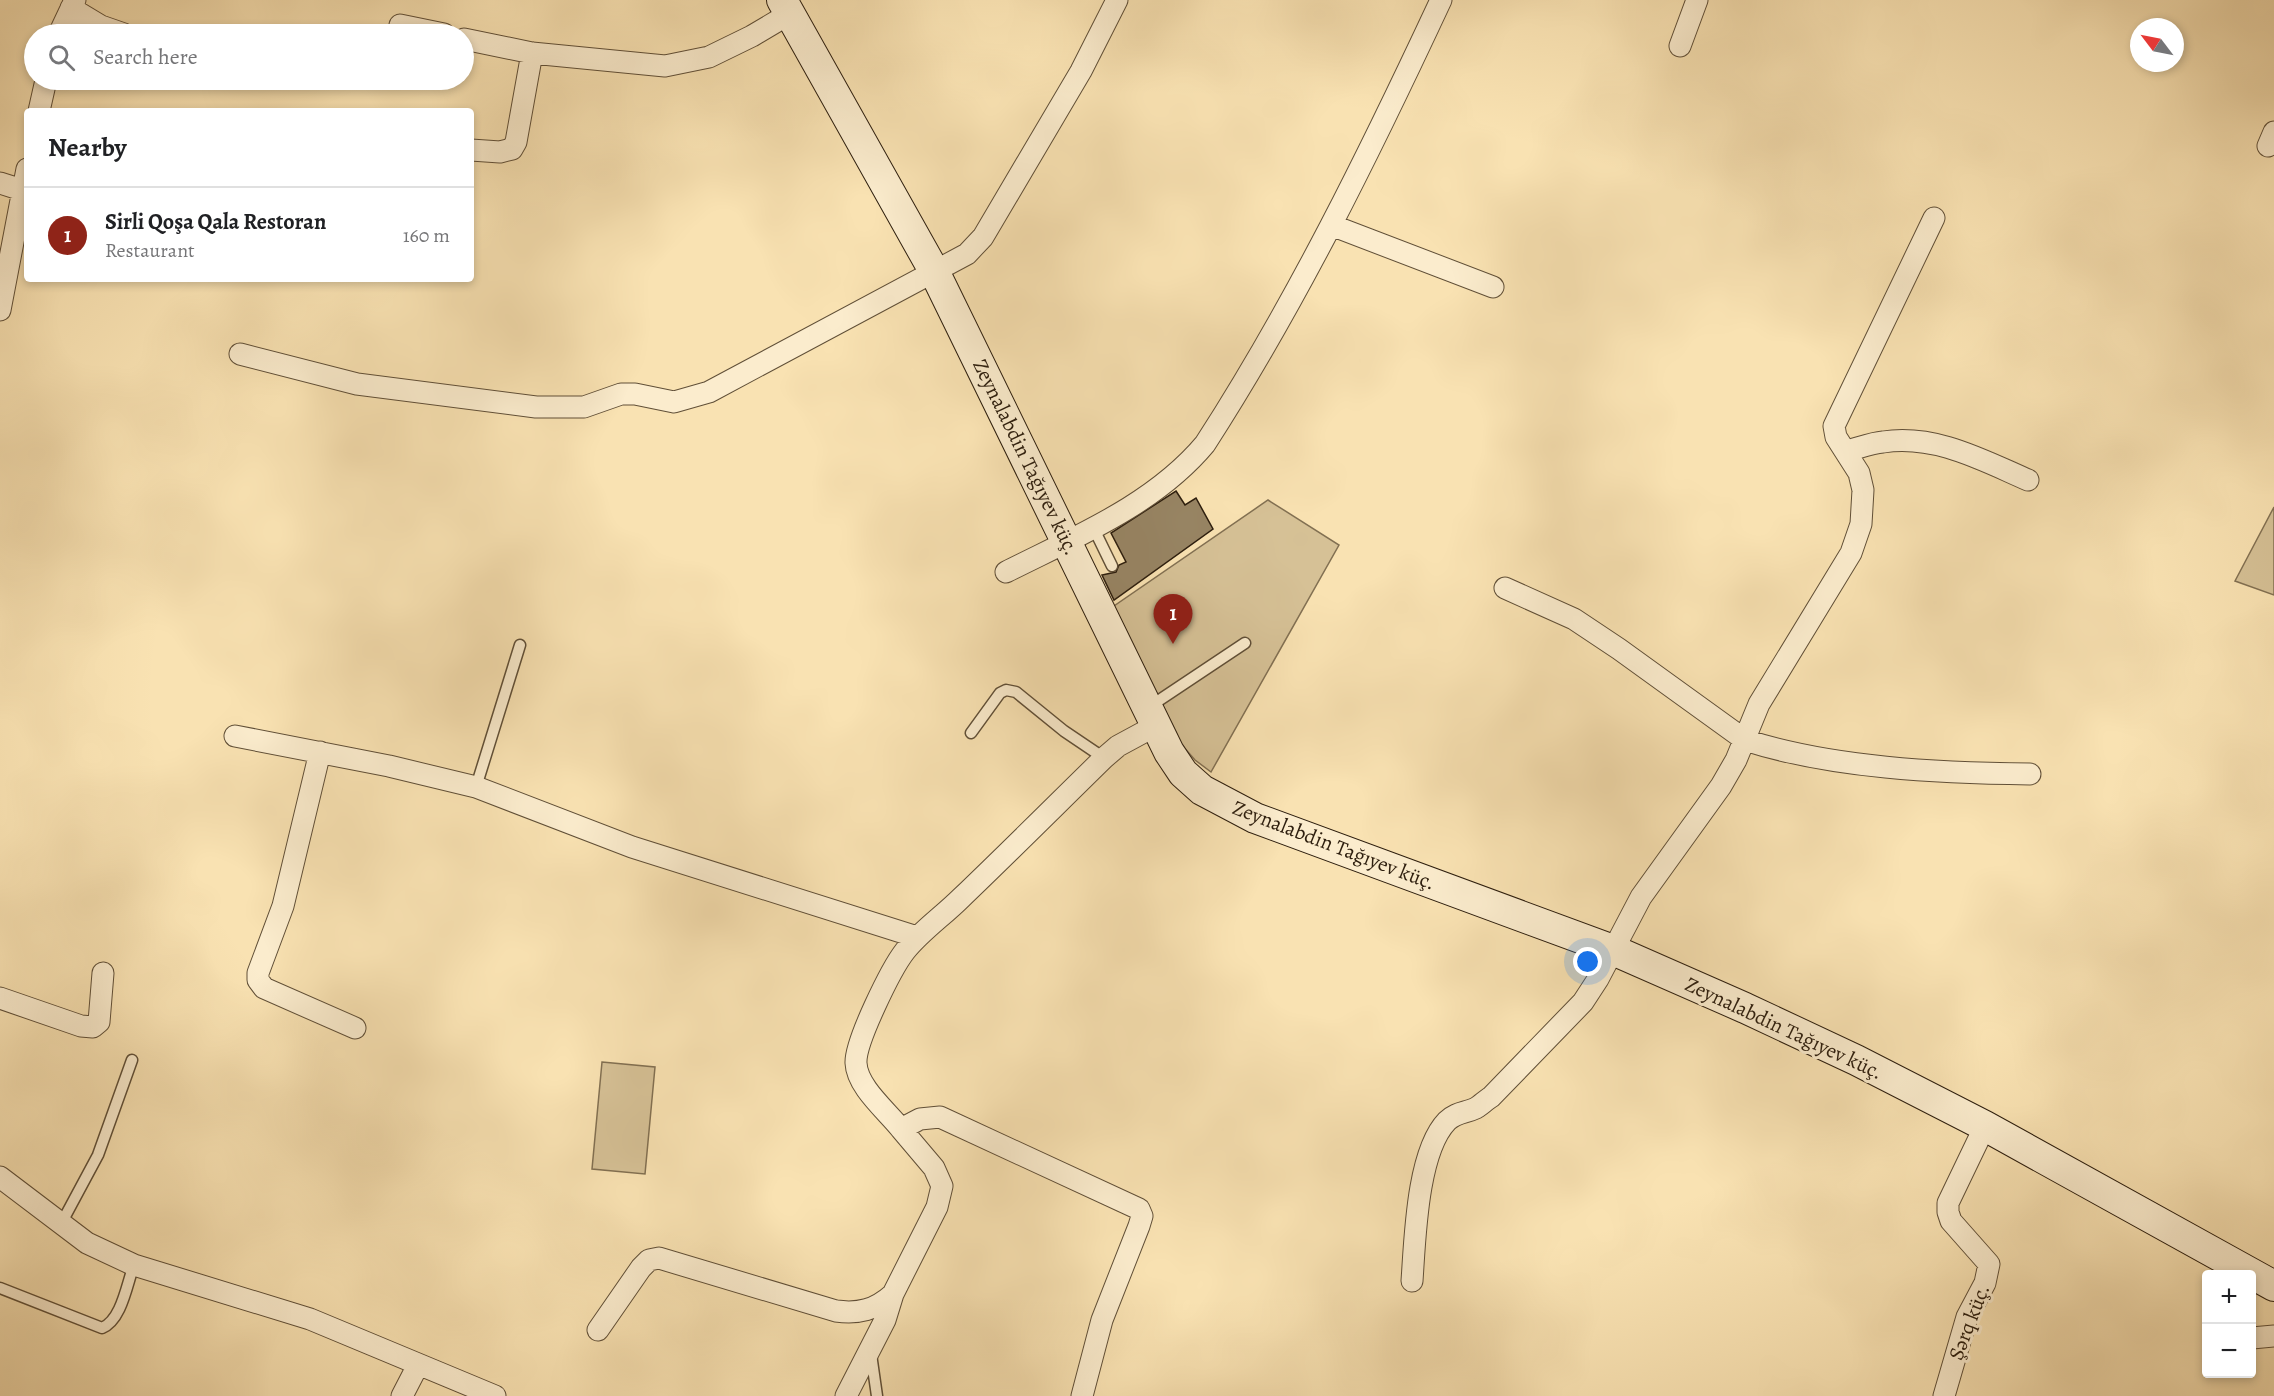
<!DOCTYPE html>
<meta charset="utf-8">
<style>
body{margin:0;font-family:Alegreya,serif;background:#f2f2f2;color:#202124}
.controls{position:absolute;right:18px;bottom:18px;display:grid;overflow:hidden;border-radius:6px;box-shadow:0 3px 9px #0003}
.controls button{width:54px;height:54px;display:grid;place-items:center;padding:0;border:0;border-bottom:2px solid #e0e0e0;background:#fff;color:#202124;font:30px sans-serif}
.compass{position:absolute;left:2130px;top:18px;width:54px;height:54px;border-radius:50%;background:#fff;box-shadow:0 3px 9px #0003;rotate:302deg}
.you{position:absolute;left:1588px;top:962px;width:21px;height:21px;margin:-15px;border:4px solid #fff;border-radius:50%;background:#1a73e8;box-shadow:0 0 0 9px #1a73e833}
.badge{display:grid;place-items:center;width:39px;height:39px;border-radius:50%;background:#8f2418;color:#fff;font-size:20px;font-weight:700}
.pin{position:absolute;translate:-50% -50px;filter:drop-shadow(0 2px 3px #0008)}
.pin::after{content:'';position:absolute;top:32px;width:21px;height:18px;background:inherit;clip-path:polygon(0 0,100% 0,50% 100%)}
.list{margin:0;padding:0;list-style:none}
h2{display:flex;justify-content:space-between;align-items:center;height:78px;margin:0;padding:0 24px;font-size:26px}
h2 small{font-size:20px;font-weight:400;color:#757577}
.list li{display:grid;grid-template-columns:39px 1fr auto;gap:18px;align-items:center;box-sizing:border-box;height:96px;padding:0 24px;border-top:2px solid #e0e0e0}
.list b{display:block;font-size:22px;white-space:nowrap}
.list p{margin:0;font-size:20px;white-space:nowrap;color:#757577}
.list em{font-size:20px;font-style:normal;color:#757577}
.icon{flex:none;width:33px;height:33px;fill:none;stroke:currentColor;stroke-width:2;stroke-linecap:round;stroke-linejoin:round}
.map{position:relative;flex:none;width:2274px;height:1396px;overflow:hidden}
.search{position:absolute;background:#fff;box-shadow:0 3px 9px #0003;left:24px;top:24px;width:450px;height:66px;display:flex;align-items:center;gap:15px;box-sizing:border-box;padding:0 21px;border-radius:33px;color:#757577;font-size:22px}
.panel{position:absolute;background:#fff;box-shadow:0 3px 9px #0003;left:24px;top:108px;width:450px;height:174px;border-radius:6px}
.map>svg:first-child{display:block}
.green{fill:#d6c196;stroke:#827052;stroke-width:1.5}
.building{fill:#978463;stroke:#2d1e0e;stroke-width:1.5}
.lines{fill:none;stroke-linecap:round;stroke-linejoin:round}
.lane-casing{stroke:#604f37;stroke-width:13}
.street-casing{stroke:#604f37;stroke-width:23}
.secondary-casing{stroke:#2d1e0e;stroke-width:32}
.lane{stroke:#fbeccd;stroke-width:10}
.street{stroke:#fbeccd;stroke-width:21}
.secondary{stroke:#fbeccd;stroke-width:30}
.labels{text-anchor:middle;stroke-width:6;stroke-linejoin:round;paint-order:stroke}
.street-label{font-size:21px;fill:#2d1e0e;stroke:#fbeccd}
</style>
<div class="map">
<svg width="2274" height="1396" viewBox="0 0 2274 1396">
<rect width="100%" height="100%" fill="#f9e2b2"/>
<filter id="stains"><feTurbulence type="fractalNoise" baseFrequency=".00333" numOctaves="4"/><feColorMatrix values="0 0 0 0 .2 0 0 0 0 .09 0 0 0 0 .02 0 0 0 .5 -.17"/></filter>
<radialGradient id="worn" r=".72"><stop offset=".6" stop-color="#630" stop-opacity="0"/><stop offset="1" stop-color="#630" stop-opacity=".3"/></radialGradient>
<path class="green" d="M1268,500L1339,545L1211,772L1195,760L1181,744L1114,606Z
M2274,507V595L2235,581Z
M602,1062L655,1067L645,1174L592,1169Z"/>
<path class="building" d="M1176,491L1185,505L1196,498L1213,529L1114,600L1102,575L1116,572L1119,565L1126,562L1111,533Z"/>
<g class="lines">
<defs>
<path id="lane" d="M1093,527L1112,566
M1149,707L1245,643
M971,733L1000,693L1006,690L1016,692L1064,731L1104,758
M476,787L520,645
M61,1224L98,1155L132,1060
M0,1288L102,1328C122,1320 127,1283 134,1265
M871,1354L877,1396"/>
<path id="street" d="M71,8L101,26L124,34
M400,25L444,34
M59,34L75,0
M464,39L532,53L665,66L709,57L752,36L789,14
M1680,46L1697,0
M39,111L46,80
M2268,146L2274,132
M471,150L500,152L512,149L516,142L532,53
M0,183L22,190
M1331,225L1493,287
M0,310L27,169
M240,354L357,384L536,407H584L621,394H635L674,402L709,392L967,254L983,237L1081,71L1117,0
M1847,451C1859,448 1871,443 1883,442C1935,434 1982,460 2028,480
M1006,572C1075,537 1154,505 1205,444C1296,303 1370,152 1441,0
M1505,588L1574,619L1619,649L1745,740C1832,768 1939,773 2030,774
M235,736L389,766L476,787L632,847L917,937
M320,752L283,906L258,973V980L264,988L355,1028
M0,998L81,1026L93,1027L99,1022L103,973
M0,1177L87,1243L134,1265L310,1319L495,1396
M1412,1281C1415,1239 1417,1152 1447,1121C1456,1112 1466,1113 1476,1108C1481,1105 1486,1100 1491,1097L1583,1002L1598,979L1641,897L1721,786L1736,760L1759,704L1851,553L1861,524L1863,490L1859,473L1836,437L1834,426L1934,218
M598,1330L641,1268L649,1260L659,1258L836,1311C859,1314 875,1310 893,1294L937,1207L942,1186L934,1168L901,1129
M2252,1338L2274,1336
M402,1396L418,1365
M846,1396L885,1320L893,1294
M1082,1396L1102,1320L1139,1226L1142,1216L1139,1209L940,1117L920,1119L901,1129C887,1111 857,1087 856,1063C855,1042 891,969 905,951C921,931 943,916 961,898C1009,852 1056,805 1104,758L1118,746L1155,726
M1944,1396L1967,1317L1985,1283L1989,1264L1951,1221L1948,1212V1203L1985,1126"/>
<path id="secondary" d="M782,0L934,271L1169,752L1183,773L1202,790L1255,818L1613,950L1745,1008L1856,1060L1985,1126L2274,1286"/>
</defs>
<use href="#lane" class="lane-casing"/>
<use href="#street" class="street-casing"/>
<use href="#secondary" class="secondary-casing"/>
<use href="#lane" class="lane"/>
<use href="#street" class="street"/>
<use href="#secondary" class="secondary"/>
</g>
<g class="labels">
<g class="street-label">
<text transform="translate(1026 457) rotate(64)" y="7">Zeynalabdin Tağıyev küç.</text>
<text transform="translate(1334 845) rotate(21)" y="7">Zeynalabdin Tağıyev küç.</text>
<text transform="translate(1784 1028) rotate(25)" y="7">Zeynalabdin Tağıyev küç.</text>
<text transform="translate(1969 1322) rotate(-69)" y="7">Şərq küç.</text>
</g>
</g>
<rect width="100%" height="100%" filter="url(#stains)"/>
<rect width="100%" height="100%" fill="url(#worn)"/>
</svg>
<div class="controls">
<button>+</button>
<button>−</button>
</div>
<svg class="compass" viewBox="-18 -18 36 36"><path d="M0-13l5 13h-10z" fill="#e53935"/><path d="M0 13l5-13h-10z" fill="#757577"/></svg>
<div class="you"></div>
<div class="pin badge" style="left:1173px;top:644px">1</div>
<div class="search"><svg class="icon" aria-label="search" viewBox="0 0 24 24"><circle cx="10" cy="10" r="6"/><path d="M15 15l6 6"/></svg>Search here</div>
<section class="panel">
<h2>Nearby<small></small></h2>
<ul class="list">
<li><span class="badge">1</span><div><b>Sirli Qoşa Qala Restoran</b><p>Restaurant</p></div><em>160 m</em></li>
</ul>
</section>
</div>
